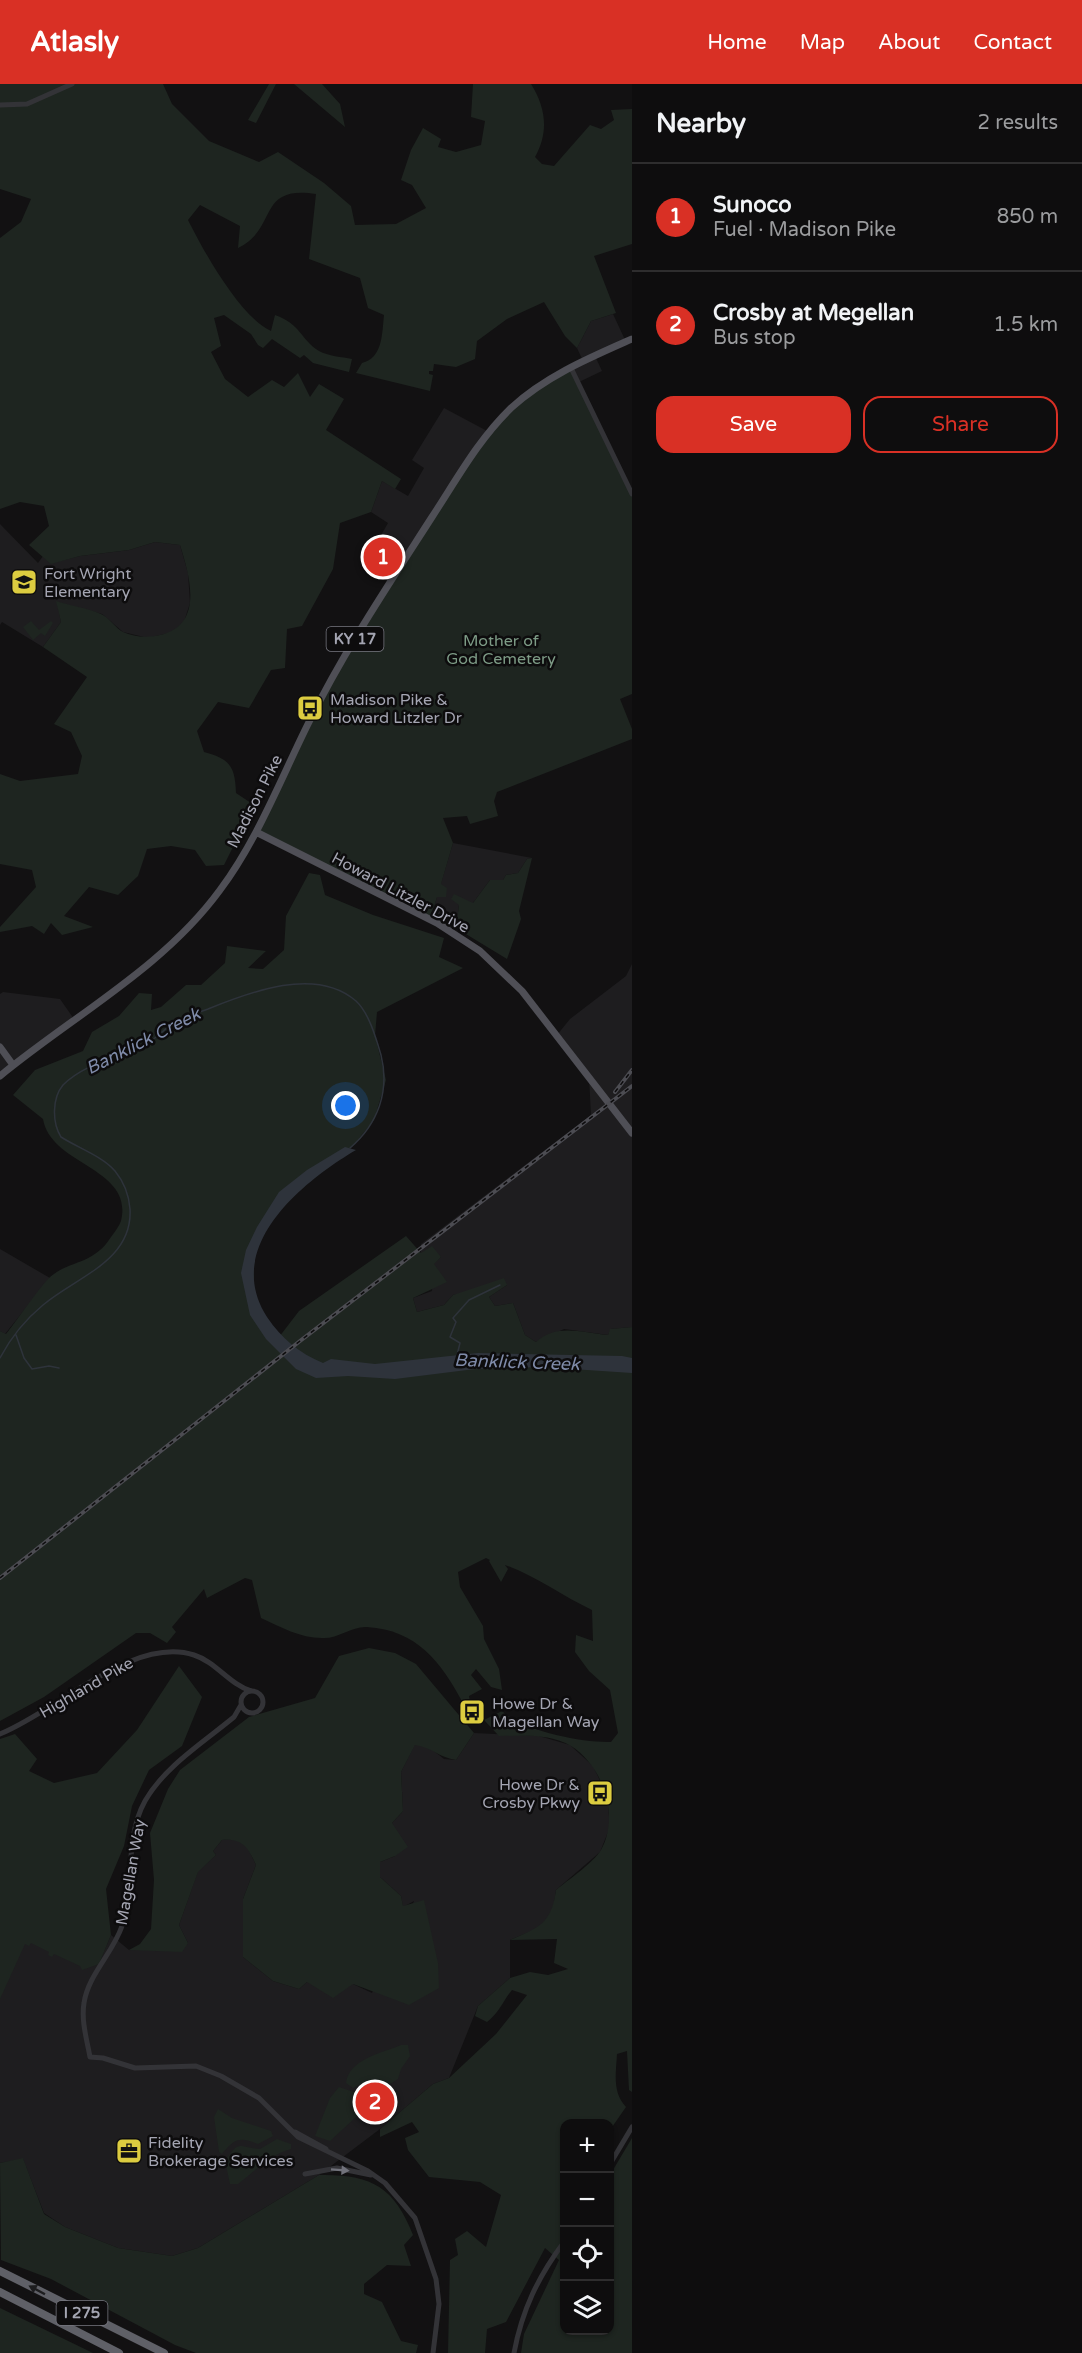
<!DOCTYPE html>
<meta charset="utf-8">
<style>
body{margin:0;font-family:"Varela Round",sans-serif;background:#1c1b1c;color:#f1f3f6}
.controls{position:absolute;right:18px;bottom:18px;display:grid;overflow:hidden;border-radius:12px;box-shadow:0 2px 4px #0004}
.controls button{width:54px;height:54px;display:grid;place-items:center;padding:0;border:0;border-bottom:2px solid #2e2d2e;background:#0e0d0e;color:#f1f3f6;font:30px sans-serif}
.you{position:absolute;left:346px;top:1022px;width:21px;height:21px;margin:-15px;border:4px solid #fff;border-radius:50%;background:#1a73e8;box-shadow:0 0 0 9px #1a73e833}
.badge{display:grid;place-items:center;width:39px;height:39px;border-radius:50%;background:#d93025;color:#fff;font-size:20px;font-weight:700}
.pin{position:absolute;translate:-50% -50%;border:3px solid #fff;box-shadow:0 2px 6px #0006}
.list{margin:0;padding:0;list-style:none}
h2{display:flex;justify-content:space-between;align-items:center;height:78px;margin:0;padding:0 24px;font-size:26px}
h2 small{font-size:20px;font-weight:400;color:#9b9c9e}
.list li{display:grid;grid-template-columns:39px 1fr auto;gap:18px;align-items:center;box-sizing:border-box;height:108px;padding:0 24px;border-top:2px solid #2e2d2e}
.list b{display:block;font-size:22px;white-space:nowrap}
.list p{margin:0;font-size:20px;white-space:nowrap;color:#9b9c9e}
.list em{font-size:20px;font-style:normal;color:#9b9c9e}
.actions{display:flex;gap:12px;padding:18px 24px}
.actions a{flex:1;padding:14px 0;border:2px solid #d93025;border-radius:18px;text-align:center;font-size:21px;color:#d93025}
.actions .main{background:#d93025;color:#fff}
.icon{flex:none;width:33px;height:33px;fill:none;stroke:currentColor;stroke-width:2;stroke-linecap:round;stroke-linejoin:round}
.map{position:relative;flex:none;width:632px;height:2269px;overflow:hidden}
header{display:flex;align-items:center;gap:36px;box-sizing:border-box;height:84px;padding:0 30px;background:#d93025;color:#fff}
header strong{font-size:28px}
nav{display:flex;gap:33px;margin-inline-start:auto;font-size:21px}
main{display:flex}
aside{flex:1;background:#0e0d0e}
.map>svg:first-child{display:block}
.built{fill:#1e1d1f}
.green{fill:#1e2520}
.water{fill:#2e333b}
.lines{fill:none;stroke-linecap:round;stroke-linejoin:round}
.stream{stroke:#2e333b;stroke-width:1.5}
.minor{stroke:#333337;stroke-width:5}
.major{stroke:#4f4f56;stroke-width:7}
.highway{stroke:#5f6067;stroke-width:8}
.rail-casing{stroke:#4c4c52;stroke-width:4}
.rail{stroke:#0d0c0d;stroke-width:1.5;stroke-dasharray:4.5;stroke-linecap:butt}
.oneway{fill:#71727b}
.oneway2{fill:#1d1d1f}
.labels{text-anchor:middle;stroke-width:5;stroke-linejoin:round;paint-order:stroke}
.shield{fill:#0d0c0d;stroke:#777780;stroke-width:1.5}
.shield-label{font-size:15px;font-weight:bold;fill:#a4a5b2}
.poi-label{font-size:16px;fill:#a4a5b2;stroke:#0d0c0d;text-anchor:start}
.park-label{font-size:16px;fill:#7d9b86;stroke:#0d0c0d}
.street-label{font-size:16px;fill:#a4a5b2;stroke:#0d0c0d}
.water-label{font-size:18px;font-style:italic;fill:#7f8ba9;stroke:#0d0c0d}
</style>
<header>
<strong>Atlasly</strong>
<nav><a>Home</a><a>Map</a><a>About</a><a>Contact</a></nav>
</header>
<main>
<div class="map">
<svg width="632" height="2269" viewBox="0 0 632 2269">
<rect width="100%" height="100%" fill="#121112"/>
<path class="built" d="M613,230L626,258L595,272L602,287L579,298L571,284L583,277L577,264L591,237Z
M444,324L489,348L390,499L364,481L388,439L371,428L382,397L408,412L424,384L412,376Z
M0,440L38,479L43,472L52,479L80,472L129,466L155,458L180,461L188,489L190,519L184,538L173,548L148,554L123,548L102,530L57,518L61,538L43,563L2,538L0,541Z
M453,759L532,774L527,775L518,789L506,791L503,796H490L473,819L459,821L456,844L451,848L430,836Z
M632,880V1243L611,1245L608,1251L564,1245L536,1258L525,1251L513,1219L495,1222L489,1213L507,1201L453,1211L444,1221L417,1228L413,1214L432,1207L433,1180L441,1173L421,1169V1160L591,1031L589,993L557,951L570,935L626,892Z
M3,908L60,915L74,935L0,992V910Z
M0,1165L50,1194L5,1250L0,1247Z
M474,1649L539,1652L570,1661L593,1682L607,1711L610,1743L600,1768L556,1806L553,1826L541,1843L510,1856V1894L478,1922L449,1994L433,2000L380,2045L319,2091L198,2164L172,2172L118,2164L65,2143L44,2129L23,2075L0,2079V1907L30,1845L99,1879L111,1851L129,1866L188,1859L179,1841L198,1787L216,1771L213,1767L222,1756L235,1755L247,1762L256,1781L243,1815V1873L273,1897L299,1905L307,1898L353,1900L372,1909L414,1817L403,1823L401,1812L380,1793V1778L395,1772L392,1739L403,1727L401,1688L415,1660L429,1663L444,1675L456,1676Z"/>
<path class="green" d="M0,0H163L172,20L209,57L259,78L278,68L324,99L351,122L355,141L396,140L426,124L412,101L401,96L411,66L423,44L441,55L438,63L456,68L481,61L485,37L471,33L473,0H531C546,24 549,48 535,73L542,80L554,82L590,41L601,45L614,36L611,26L632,25V160L594,172L616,229L591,237L577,264L565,252L544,218L507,235L477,257L475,275L456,283L434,280L433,287H429V290L433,291L430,307L356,289L362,279C383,274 382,249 384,231L368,224L360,194L309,175L316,110C256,101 279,144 238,164L240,142L200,121L188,136C203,166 240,233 271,247L275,231C301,240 300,255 319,267C328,272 342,273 352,275L349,288L313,279L304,271L300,274L272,255L263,264L258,261L251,250L224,231L214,234L221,262L211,268L225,295L248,313L272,296L284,303L298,289L310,313L319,300L344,315L326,346L401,395L395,405L382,397L371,428L340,439L333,485L302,542L287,545L285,584L271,586L249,624L218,618L197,647L204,668C230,675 235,682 236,709L254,721L224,781L206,782L195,766L171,762L147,765L138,792L118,811L89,803L64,832L93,843L62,851L51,839L44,850L32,842L0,848V843L36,803L32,786L0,780V690L20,697L78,690L82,672L71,648L54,640L87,593L43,563L61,538L56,517C71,522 88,524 101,530C110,534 115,544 123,548C134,553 148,554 160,551C204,541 190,493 180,461L155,458L129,466L80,472L51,480L29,461L49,442L44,422L20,418L0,425V154L21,138L31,115L0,105Z
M269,0H276L256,39L248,36Z
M294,0H322L340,20L345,43Z
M571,284L632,410V610L620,615L632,645V655L497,708L494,717L498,732L470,740L467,732L443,734L453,759L441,800L447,804L446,813H437L430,836L256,748L317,621L458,391L513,323Z
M31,537L39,546L51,537L53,539L45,552L41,549L33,556L23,543Z
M532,774L519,827L521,835L507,875L456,844L459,821L451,815L454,810L473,819L490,796H503L506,791L518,789L527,775Z
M309,789L320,791L325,811L373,831L444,854L439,873L463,884L377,928L375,952L386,996L374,1036L352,1063L331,1075L286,1112L254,1163V1219L276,1257L299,1227L406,1152L421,1169L432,1162L441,1173L434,1180L447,1198L413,1214L417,1228L444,1221L453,1211L504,1194L507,1201L489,1213L495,1222L513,1219L525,1251L536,1258C557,1239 582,1249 608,1251L610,1245L632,1243V2008L629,2006L627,1967L617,1970C616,1989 612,2008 626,2023L610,2046V2040H564V2246H610V2091L632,2054V2269H521L524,2250L559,2176L545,2164L506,2238L487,2245L485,2269H448L450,2176L458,2171L455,2155L467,2147L486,2163L501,2111L480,2098L429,2093L408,2066L405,2054L419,2048L412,2038L380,2053V2045L433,2000L449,1994L496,1950L527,1911L512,1906C503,1917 499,1929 487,1938L475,1932L478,1922L510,1894L530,1888L548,1891L568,1885L554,1879L557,1855L510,1856C540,1843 551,1840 556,1806C568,1796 593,1779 601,1766C620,1732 603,1682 571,1662C550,1649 522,1652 499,1652L484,1636L502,1627C523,1647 582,1659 611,1658L618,1649L610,1606L589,1587L575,1568L576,1551L593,1557L592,1526C562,1512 536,1492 505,1481L508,1485L501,1498L489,1477L490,1476L486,1474L458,1488L460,1503L483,1542L484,1555L499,1585L502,1606L491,1603L476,1585L471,1591L482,1605L469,1612L470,1618L463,1619C441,1578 417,1546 367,1543C352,1542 338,1555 322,1554C300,1554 281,1543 261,1534L252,1496L245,1494L207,1514L204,1505L172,1543L176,1548L167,1559L150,1549H136L44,1613L0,1637V1247L6,1250C20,1232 33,1212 48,1195C67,1176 93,1182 111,1153C115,1148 119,1142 121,1137C134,1083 51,1082 43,1035L13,1011L35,986L83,967L92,948L119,932L139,909L152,910L151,926L161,923L186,901H201L225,879L227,862L266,867L248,884L263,885L284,866L286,832Z
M369,1564L395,1569L416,1580L474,1649L456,1676C440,1674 431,1663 415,1661L401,1688L403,1727L392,1739L408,1763L395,1772L380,1778V1793L401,1812L403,1822L424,1816L438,1879L439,1904L409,1921L353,1900L333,1914L307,1898L299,1905L273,1897L243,1873V1815L256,1781C248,1763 242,1754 222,1756L213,1767L216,1771L198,1788L179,1841L188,1859L182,1868L129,1866L140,1860L151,1845L154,1796L150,1749L168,1705L180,1686L249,1633L315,1614L339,1572Z
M179,1582L202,1613L182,1662L149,1686L132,1722L124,1762L106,1805L111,1851L99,1880L82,1886L80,1882L54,1870L52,1873L48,1871L49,1868L31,1859L29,1862L25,1860L0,1915V1655L15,1650L37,1675L29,1687L54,1699L97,1689L137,1646Z
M401,1961H408L410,1972L401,1985L398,1995L379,2007L369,1997L353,2004L346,1999C349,1975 382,1969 401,1961Z
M366,2001L371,2008L369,2021L330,2057L315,2052L330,2014L339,2003L354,2008Z
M218,2025L232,2034L271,2047L273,2052L258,2060C240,2053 235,2054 222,2070L219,2068L214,2033Z
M277,2055L291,2060V2065C269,2071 255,2087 238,2100H230L225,2077C240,2055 237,2063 260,2065Z
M23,2074L44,2130L65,2143L118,2164L172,2172L198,2164L319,2091C370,2090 394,2102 413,2151L404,2161L411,2182L387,2181L364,2200V2210L382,2218L401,2257L418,2261L416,2269H196L175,2261L51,2195L1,2176L0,2079Z
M0,2224L93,2269H0Z"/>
<path class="water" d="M345,1063L356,1066C302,1098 222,1163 267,1233C282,1255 299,1269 323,1279L331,1275L375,1280L478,1269L622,1272L632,1274V1289L542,1283L475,1285L395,1295L348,1292L316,1294L296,1285L266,1255L250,1231L241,1189L246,1166L257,1143L279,1108L307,1086Z"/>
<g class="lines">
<path class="stream" d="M16,1251L24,1274L32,1285L49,1282L59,1284
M457,1271L460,1259L450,1253L456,1238L453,1234L469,1216L500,1201
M0,1274C10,1255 26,1235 43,1221C76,1193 133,1177 130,1125C129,1111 124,1098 115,1087C102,1072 78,1064 61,1053C52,1039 52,1014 63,1001C85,979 122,972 149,958C158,953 165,944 174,939C184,933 197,929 208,925C250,908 316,882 356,917C369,929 376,954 381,971C390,1007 378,1040 350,1064"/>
<path class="minor" d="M0,21L27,20L72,0
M571,284L632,410
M241 1618a11 11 0 1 1 22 0a11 11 0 1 1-22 0Z
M241,1621L234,1633C204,1658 165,1682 145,1717C124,1755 135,1801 122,1842C113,1869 88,1891 84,1919C81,1937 87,1956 90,1973L103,1974L135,1984L196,1982L221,1992L259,2014L298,2053L368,2087L385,2099L415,2134L436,2195L439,2220L433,2269
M0,1650C56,1628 133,1551 194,1571C216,1578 229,1600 251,1607
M295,2048L326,2065
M610,2080L632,2043
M305,2090L337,2084L371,2091
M514,2269C522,2226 538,2193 564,2158"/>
<path class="major" d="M256,748L437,839L480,867L522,907L632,1049
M0,963L13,981
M0,992C74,931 163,884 220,806C258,755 281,694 309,638C344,567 389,500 432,433C457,395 478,356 511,324C546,292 589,274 632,255"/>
<path class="highway" d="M0,2187L164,2269
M0,2208L119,2269"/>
<defs>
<path id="rail" d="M615,1008L632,986
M0,1494L300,1257L632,1002"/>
</defs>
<use href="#rail" class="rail-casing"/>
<use href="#rail" class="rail"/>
</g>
<defs><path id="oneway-solid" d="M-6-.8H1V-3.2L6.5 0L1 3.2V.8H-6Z" transform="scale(1.5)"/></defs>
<use class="oneway" href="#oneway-solid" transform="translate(340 2086) rotate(4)"/>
<use class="oneway2" href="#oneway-solid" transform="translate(37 2206) rotate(-152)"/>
<defs>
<symbol id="school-square" viewBox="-11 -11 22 22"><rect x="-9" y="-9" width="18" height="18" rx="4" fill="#dccc40" stroke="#0d0c0d"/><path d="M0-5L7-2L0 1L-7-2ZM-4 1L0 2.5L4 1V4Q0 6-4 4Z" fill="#111"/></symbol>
<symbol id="bus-square" viewBox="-11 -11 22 22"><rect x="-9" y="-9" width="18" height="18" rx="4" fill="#dccc40" stroke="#0d0c0d"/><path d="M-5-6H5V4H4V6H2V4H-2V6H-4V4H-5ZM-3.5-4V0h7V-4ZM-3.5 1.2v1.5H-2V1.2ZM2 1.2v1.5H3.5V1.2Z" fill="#111"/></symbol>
<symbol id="office-square" viewBox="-11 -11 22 22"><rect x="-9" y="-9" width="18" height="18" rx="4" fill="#dccc40" stroke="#0d0c0d"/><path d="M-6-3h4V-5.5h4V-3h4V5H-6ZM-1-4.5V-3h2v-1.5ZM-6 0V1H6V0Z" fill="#111"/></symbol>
</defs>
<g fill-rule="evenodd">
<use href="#school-square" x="9" y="483" width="30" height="30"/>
<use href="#bus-square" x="295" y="609" width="30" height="30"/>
<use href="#bus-square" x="457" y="1613" width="30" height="30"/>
<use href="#bus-square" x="585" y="1694" width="30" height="30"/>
<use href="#office-square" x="114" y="2052" width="30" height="30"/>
</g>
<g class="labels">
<g class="shield">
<rect x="326.5" y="543" width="57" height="24" rx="4.5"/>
<rect x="56.5" y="2217" width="51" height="24" rx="4.5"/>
</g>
<g class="shield-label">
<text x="355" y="560">KY 17</text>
<text x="82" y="2234">I 275</text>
</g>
<g class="poi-label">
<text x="44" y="495">Fort Wright<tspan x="44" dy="18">Elementary</tspan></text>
<text x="330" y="621">Madison Pike &amp;<tspan x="330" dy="18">Howard Litzler Dr</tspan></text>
<text x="492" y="1625">Howe Dr &amp;<tspan x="492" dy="18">Magellan Way</tspan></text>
<text x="580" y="1706" text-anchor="end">Howe Dr &amp;<tspan x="580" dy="18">Crosby Pkwy</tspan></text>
<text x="148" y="2064">Fidelity<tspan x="148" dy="18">Brokerage Services</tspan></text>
</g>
<g class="park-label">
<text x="501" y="562">Mother of<tspan x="501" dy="18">God Cemetery</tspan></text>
</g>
<g class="street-label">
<text transform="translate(254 717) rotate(-63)" y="6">Madison Pike</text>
<text transform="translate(401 808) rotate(28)" y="6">Howard Litzler Drive</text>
<text transform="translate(86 1603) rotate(-30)" y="6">Highland Pike</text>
<text transform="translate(130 1788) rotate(-80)" y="6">Magellan Way</text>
</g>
<g class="water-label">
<text transform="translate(143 957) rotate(-27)" y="6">Banklick Creek</text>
<text transform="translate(517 1278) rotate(2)" y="6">Banklick Creek</text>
</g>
</g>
</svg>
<div class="controls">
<button>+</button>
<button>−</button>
<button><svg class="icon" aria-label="locate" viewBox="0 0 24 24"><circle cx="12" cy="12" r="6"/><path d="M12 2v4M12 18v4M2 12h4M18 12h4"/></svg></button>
<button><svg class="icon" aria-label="layers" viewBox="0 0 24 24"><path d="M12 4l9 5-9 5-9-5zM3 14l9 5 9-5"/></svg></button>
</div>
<div class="you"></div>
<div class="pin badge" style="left:383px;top:473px">1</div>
<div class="pin badge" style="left:375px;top:2018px">2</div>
</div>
<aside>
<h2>Nearby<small>2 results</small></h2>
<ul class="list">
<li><span class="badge">1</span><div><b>Sunoco</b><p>Fuel · Madison Pike</p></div><em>850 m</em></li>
<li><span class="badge">2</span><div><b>Crosby at Megellan</b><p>Bus stop</p></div><em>1.5 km</em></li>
</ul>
<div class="actions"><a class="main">Save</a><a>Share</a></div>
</aside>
</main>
